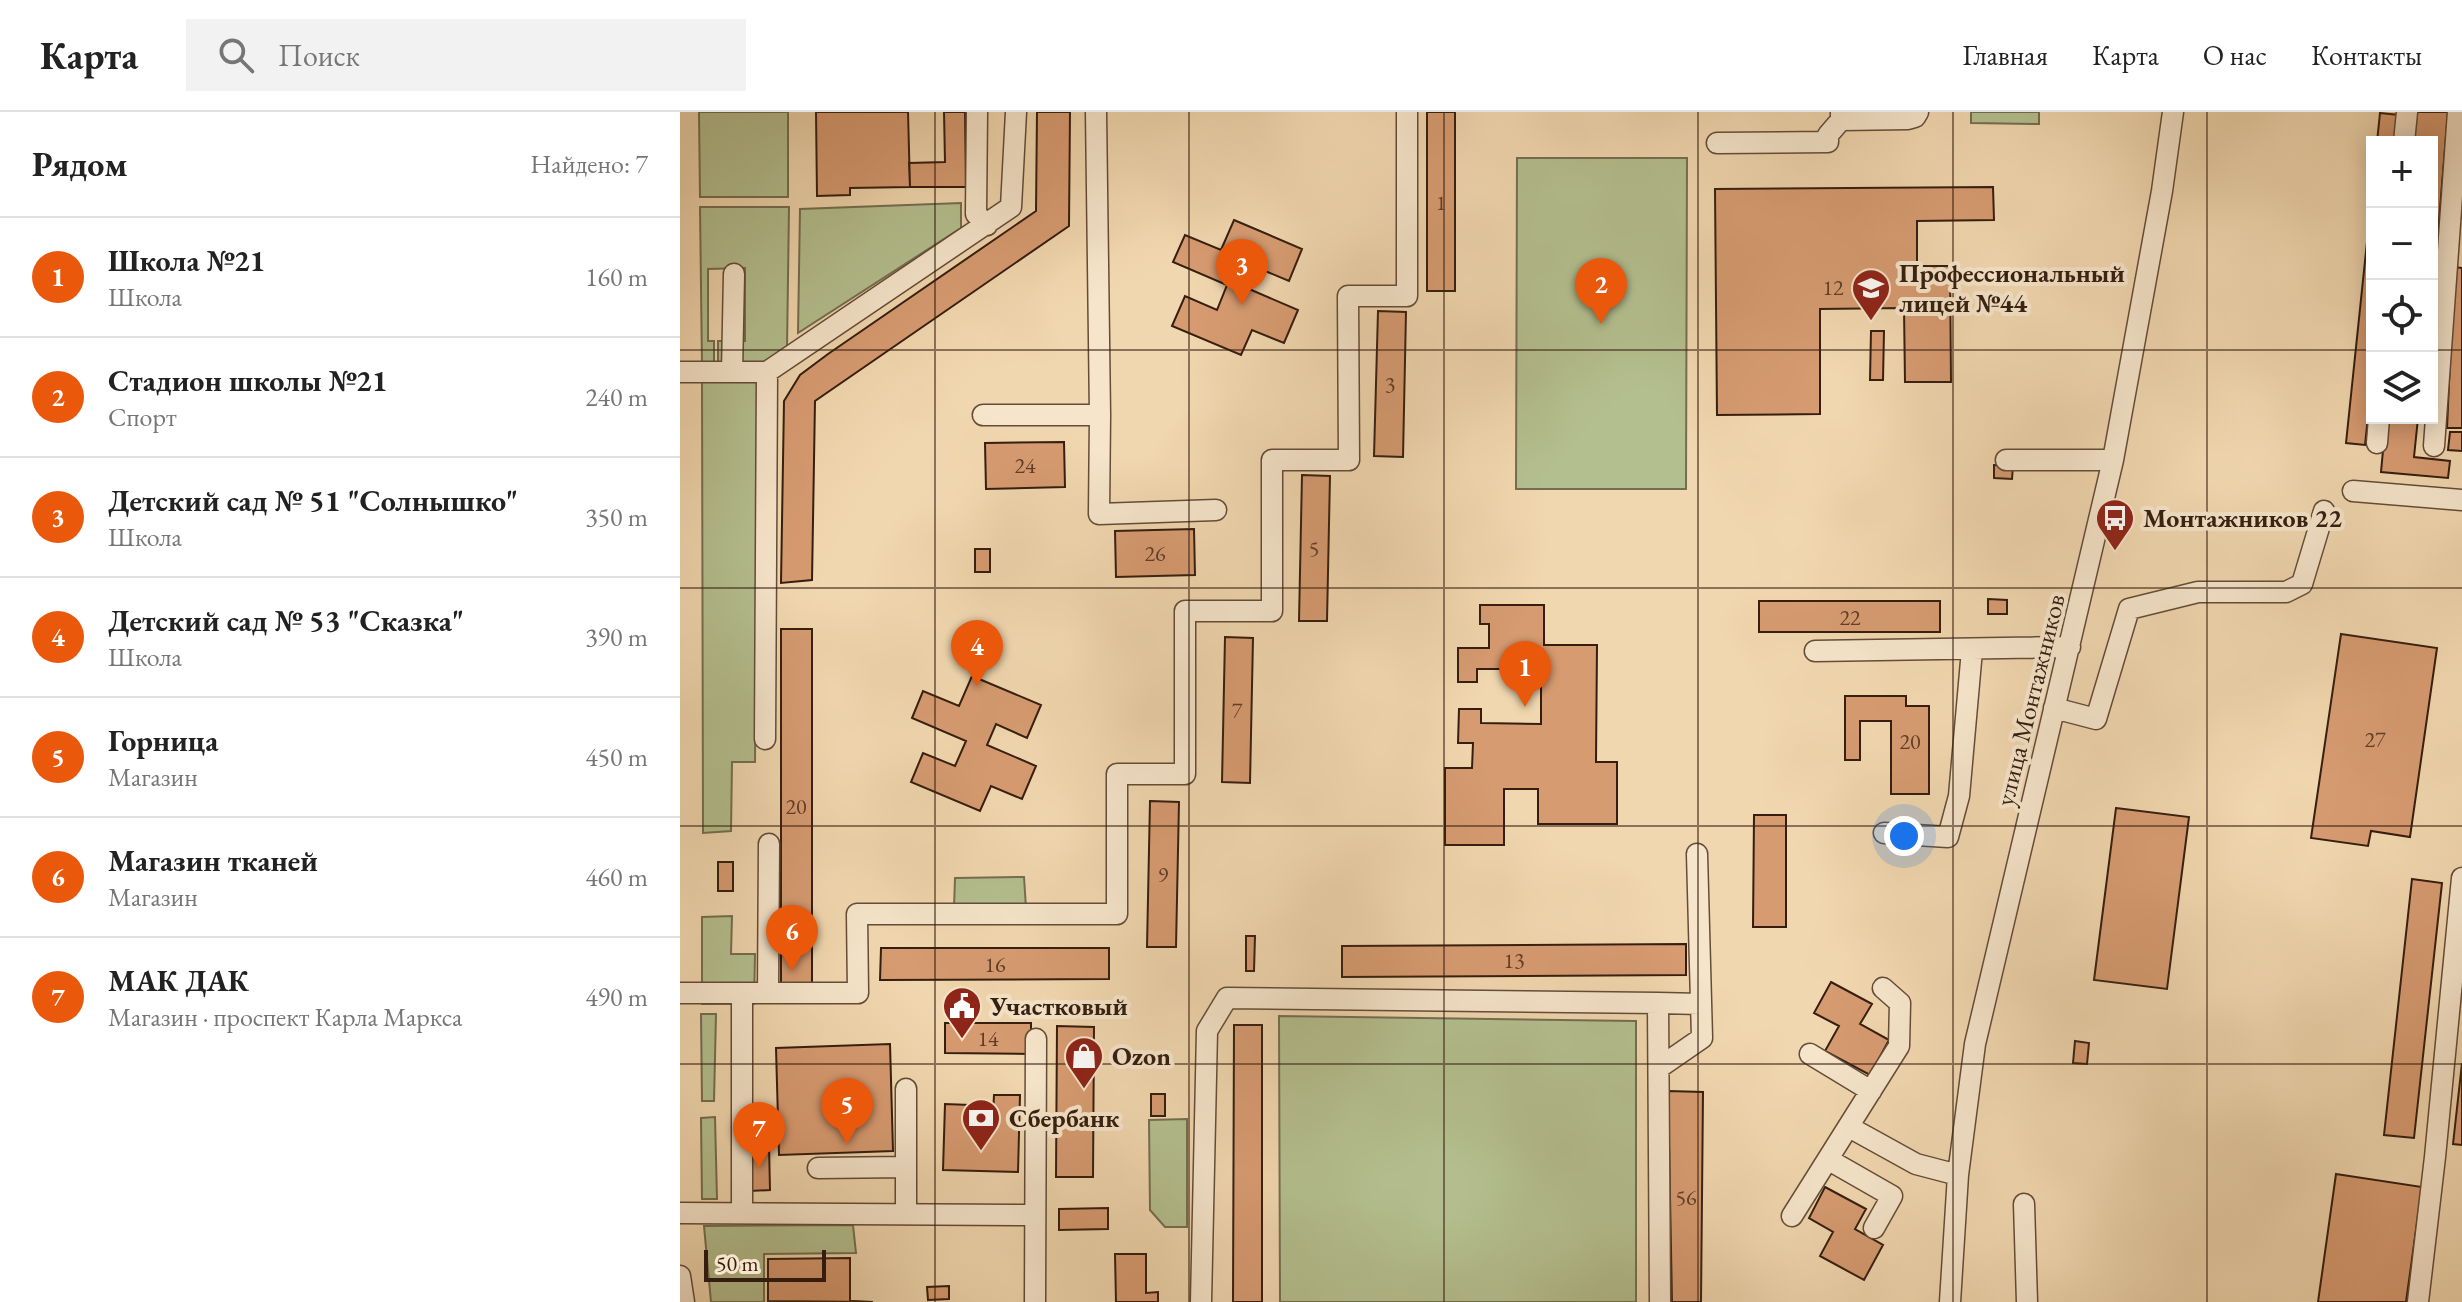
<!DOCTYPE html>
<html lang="ru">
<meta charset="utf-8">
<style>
body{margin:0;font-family:"EB Garamond",serif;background:#f2f2f2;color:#222}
.controls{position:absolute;right:24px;top:24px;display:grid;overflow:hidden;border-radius:0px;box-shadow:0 4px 20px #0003}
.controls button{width:72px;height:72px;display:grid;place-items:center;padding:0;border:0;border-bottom:2px solid #e0e0e0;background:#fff;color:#222;font:40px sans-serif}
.scale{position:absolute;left:24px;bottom:20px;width:122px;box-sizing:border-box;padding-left:8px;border:4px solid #351e10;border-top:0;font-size:22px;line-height:28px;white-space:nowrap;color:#351e10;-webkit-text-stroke:6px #f6e5cb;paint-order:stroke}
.you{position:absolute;left:1224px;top:724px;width:28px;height:28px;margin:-20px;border:6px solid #fff;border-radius:50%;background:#1a73e8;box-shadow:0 0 0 12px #1a73e833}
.badge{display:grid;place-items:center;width:52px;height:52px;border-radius:50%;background:#ea580c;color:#fff;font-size:26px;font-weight:700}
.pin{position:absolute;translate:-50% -66px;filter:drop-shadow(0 2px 4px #0008)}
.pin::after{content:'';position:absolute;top:42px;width:28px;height:24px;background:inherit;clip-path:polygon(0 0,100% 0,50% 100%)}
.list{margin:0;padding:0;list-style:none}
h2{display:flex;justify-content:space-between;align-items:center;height:104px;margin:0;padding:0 32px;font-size:34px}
h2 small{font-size:26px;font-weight:400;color:#767676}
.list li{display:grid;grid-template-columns:52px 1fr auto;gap:24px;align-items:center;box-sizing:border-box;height:120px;padding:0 32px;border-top:2px solid #e0e0e0}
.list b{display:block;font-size:30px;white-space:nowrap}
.list p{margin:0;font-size:26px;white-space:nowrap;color:#767676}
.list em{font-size:26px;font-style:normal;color:#767676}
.icon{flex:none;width:44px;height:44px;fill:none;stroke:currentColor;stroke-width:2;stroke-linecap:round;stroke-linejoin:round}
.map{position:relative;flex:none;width:1782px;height:1190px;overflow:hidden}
header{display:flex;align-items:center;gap:48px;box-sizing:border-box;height:112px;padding:0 40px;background:#fff;border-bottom:2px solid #e0e0e0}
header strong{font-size:38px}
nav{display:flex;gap:44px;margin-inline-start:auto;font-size:28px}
.search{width:560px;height:72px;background:#f2f2f2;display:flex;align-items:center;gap:20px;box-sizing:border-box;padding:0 28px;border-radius:0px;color:#767676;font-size:30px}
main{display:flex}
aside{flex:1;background:#fff}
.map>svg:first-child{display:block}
.green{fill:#b4bf8f;stroke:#746e50;stroke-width:2}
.building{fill:#d79b71;stroke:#351e10;stroke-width:2}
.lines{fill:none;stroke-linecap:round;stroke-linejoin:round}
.minor-casing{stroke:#644c38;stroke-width:23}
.minor{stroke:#f6e5cb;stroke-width:20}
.grid{fill:none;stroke:#351e10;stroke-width:2;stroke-opacity:0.55}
.labels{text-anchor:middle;stroke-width:8;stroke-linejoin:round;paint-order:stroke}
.number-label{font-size:22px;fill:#5e3d28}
.poi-label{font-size:26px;font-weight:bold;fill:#351e10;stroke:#f6e5cb;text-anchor:start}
.street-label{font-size:26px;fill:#351e10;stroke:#f6e5cb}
</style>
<header>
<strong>Карта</strong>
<div class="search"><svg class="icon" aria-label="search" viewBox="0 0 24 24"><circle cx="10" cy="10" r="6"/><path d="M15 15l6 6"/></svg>Поиск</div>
<nav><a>Главная</a><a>Карта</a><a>О нас</a><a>Контакты</a></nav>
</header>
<main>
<aside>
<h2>Рядом<small>Найдено: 7</small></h2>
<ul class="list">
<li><span class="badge">1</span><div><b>Школа №21</b><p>Школа</p></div><em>160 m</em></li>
<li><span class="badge">2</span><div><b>Стадион школы №21</b><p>Спорт</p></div><em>240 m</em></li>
<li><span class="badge">3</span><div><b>Детский сад № 51 &quot;Солнышко&quot;</b><p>Школа</p></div><em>350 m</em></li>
<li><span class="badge">4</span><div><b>Детский сад № 53 &quot;Сказка&quot;</b><p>Школа</p></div><em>390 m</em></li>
<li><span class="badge">5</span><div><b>Горница</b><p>Магазин</p></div><em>450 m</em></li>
<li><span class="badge">6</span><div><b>Магазин тканей</b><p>Магазин</p></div><em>460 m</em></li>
<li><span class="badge">7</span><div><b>МАК ДАК</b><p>Магазин · проспект Карла Маркса</p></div><em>490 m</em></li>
</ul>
</aside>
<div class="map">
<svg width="1782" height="1190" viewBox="0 0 1782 1190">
<rect width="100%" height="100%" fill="#f1d7af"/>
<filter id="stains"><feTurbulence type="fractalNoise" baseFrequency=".0025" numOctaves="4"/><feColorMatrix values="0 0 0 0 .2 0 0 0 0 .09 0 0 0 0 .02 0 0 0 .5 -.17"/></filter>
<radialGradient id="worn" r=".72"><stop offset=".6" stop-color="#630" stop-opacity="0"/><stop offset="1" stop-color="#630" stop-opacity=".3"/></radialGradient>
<path class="green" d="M19,0H108V85H20Z
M1291,0H1359V12L1291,11Z
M837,46H1007L1006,377H836Z
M281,91V116L118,221L120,97Z
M20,95H109L107,237L82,254H38V229H65V156L28,157V229H34V254H22Z
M22,268L78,269L75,650H52L51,719L23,721Z
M344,765L346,796H274L275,766Z
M52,804L51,842H75L74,892H22V805Z
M21,902H36L34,989H22Z
M599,904L956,909V1190H600Z
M35,1005L37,1087H22L21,1006Z
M507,1007V1115H485L470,1098L469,1008Z
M173,1113L176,1141L84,1142V1190H31L24,1114Z"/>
<path class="building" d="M136,0H228L230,75L170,76V83L137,84Z
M264,0H285L286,75H230L229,51L265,50Z
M357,0H390L389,114L135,289L132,468L101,471L104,289L120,263L148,242L356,99Z
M747,0H775V179H747Z
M1732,0H1768L1757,133H1752V30H1730Z
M1700,1L1719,3L1716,30H1697Z
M1313,75L1314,108L1237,109V154H1270L1271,270H1225L1224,196L1140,197V302L1037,303L1035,77Z
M1692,82V265L1685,333L1666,331Z
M554,108L622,137L609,169L578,156L569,177L618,198L604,231L572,218L561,243L492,214L505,184L537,198L547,173L493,150L505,123L541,138Z
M1774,155L1782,156V316H1767Z
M698,199L726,200L723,345L694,344Z
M1191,219H1204L1203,268H1190Z
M1706,306H1738L1734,345L1770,349L1768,366L1701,360Z
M1770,320H1782V339L1768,338Z
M384,330L385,375L306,377L305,331Z
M1314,353L1333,354L1332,367L1314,366Z
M622,363L650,364L647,509H619Z
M514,417L515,463L436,465L435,419Z
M295,437H310V460H295Z
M1308,487L1327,488V502H1308Z
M1079,489H1260V520H1079Z
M800,493H864V533H917L916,650H937V712H858V677H824V733H765V656H792L793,631H778L779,597H801V611L861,612V557H797V570H778V536H809V512H800Z
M101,517H132V871H101Z
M1661,522L1757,536L1730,725L1691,719L1688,734L1631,726Z
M545,525L573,526L570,671L542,670Z
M292,564L361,593L347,626L316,612L307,633L356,654L342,687L311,674L300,699L231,670L243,641L275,654L286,629L232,606L243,579L279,594Z
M1165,584H1226V594H1249V682H1211V609H1180V648H1165Z
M470,689L499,690L496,835H467Z
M1436,696L1509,705L1487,877L1414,868Z
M1074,703H1106V815H1073Z
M38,750H53V779H38Z
M1732,767L1762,771L1734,1026L1704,1023Z
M566,824H575L574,859H566Z
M1006,832V863L662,865V834Z
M201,836H429V867L200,868Z
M1151,870L1192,892L1180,912L1209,928L1190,963L1145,939L1159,914L1134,901Z
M265,911H351V942L265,941Z
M554,913H582V1190H553Z
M377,914L414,915L413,1065H376Z
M1395,929L1409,931L1407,952L1393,951Z
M210,932L213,1039L99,1043L96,936Z
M1782,951V1033L1773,1032Z
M988,979L1023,980L1021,1190H992Z
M471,982H485V1004H471Z
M314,983H340L338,1060L263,1058L265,992L290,993V1020L312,1021Z
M69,1033H89L90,1078L70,1079Z
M1656,1062L1742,1075L1726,1190H1638Z
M1145,1075L1186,1097L1175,1117L1203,1133L1184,1168L1140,1144L1153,1120L1129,1106Z
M428,1096V1117L379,1118V1097Z
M435,1142H466V1181L478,1180V1190H436Z
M170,1146V1189L193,1190L88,1189V1147Z
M269,1174V1187L248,1188L247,1175Z"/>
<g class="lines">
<defs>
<path id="minor" d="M297,0L296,102L307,113
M1161,8L1228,7L1235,5L1238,0
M1724,30L1727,0
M1037,31L1148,30V23L1161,8V0
M0,260H87L331,95L336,0
M52,260L54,162
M303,303H420L416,0
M420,303L419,402L536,398
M1697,331L1699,306
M1754,334L1778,0
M1326,348H1433
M1673,379L1782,388
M1135,539L1390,535
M1374,596L1416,607L1449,497L1518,480H1606L1622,472L1644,399
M85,627L87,260
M1204,721L1268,725L1279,684L1292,538
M88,880L89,732
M0,881H178L177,802H437V662H505V499H592V348H669L668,184H727V0
M62,881V1101
M978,891L1021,892
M1130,942L1191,979
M980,955L1022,926L1017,742
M226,977V1102
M1169,1015L1236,1052L1278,1063
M1149,1048L1212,1084L1194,1116
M138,1056L226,1055
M1344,1092L1347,1190
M0,1101L354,1103
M1112,1104L1219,934L1220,891L1203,876
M0,1164L4,1190
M355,1190L356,927
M521,1190L527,919L547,886L978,891L980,1190
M1270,1190L1278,1063L1295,932L1433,348L1482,79L1493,0
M1738,1190L1755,1045L1782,766"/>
</defs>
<use href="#minor" class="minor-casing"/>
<use href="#minor" class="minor"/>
</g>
<path class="grid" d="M255,0V1190M509,0V1190M764,0V1190M1018,0V1190M1273,0V1190M1527,0V1190M0,238H1692M1752,238H1782M0,476H1782M0,714H1782M0,952H1782"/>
<defs>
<symbol id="university-pin" viewBox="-11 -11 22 30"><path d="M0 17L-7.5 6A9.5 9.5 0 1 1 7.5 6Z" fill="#8f2418" stroke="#f6e5cb"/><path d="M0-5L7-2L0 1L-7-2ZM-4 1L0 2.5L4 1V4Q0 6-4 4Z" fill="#fff"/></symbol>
<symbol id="bus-pin" viewBox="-11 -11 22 30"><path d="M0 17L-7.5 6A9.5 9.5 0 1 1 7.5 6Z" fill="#8f2418" stroke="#f6e5cb"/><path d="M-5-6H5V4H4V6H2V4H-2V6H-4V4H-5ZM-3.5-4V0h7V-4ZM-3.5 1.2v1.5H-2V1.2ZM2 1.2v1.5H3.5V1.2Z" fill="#fff"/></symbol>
<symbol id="civic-pin" viewBox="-11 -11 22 30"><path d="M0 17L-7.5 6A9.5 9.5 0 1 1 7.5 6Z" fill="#8f2418" stroke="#f6e5cb"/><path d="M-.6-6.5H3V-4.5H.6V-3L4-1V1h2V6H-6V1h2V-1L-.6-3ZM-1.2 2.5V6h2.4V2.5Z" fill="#fff"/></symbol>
<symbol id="shop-pin" viewBox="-11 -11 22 30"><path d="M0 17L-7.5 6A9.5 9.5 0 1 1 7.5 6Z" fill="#8f2418" stroke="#f6e5cb"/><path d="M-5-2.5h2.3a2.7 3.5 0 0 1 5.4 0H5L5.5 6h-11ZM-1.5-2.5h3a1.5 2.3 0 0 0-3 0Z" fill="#fff"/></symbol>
<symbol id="bank-pin" viewBox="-11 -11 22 30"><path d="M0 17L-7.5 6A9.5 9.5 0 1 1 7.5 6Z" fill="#8f2418" stroke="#f6e5cb"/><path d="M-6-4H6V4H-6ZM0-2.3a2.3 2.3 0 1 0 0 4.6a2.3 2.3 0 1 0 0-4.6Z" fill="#fff"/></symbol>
</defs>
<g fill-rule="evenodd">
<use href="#university-pin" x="1169" y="154" width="44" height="60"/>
<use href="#bus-pin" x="1413" y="384" width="44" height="60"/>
<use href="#civic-pin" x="260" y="872" width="44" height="60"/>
<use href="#shop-pin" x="382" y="922" width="44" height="60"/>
<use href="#bank-pin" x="279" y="984" width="44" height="60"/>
</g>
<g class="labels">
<g class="number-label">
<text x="761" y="98">1</text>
<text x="1153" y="183">12</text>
<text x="710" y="280">3</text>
<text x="345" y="361">24</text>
<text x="634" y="444">5</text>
<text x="475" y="449">26</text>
<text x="1170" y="513">22</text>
<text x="557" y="606">7</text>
<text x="1695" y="635">27</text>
<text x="1230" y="637">20</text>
<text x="116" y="702">20</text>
<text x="483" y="770">9</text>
<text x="834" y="856">13</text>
<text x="315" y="860">16</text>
<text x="308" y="934">14</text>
<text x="1006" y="1093">56</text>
</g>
<g class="poi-label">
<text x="1219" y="170">Профессиональный<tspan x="1219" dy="30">лицей №44</tspan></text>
<text x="1463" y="415">Монтажников 22</text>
<text x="310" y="903">Участковый</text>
<text x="432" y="953">Ozon</text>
<text x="329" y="1015">Сбербанк</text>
</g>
<g class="street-label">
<text transform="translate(1350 588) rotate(-76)" y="9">улица Монтажников</text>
</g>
</g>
<rect width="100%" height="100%" filter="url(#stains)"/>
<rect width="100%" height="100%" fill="url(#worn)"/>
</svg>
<div class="controls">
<button>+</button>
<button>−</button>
<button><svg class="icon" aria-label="locate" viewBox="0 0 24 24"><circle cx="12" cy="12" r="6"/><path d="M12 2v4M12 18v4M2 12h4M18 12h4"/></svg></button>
<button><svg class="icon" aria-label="layers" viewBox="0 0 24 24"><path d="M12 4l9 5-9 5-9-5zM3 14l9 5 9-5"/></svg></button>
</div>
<div class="scale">50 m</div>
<div class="you"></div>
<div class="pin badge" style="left:845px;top:595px">1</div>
<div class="pin badge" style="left:921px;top:212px">2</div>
<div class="pin badge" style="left:562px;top:193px">3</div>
<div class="pin badge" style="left:297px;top:574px">4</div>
<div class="pin badge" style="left:167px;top:1032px">5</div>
<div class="pin badge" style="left:112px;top:859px">6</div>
<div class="pin badge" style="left:79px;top:1056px">7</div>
</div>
</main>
